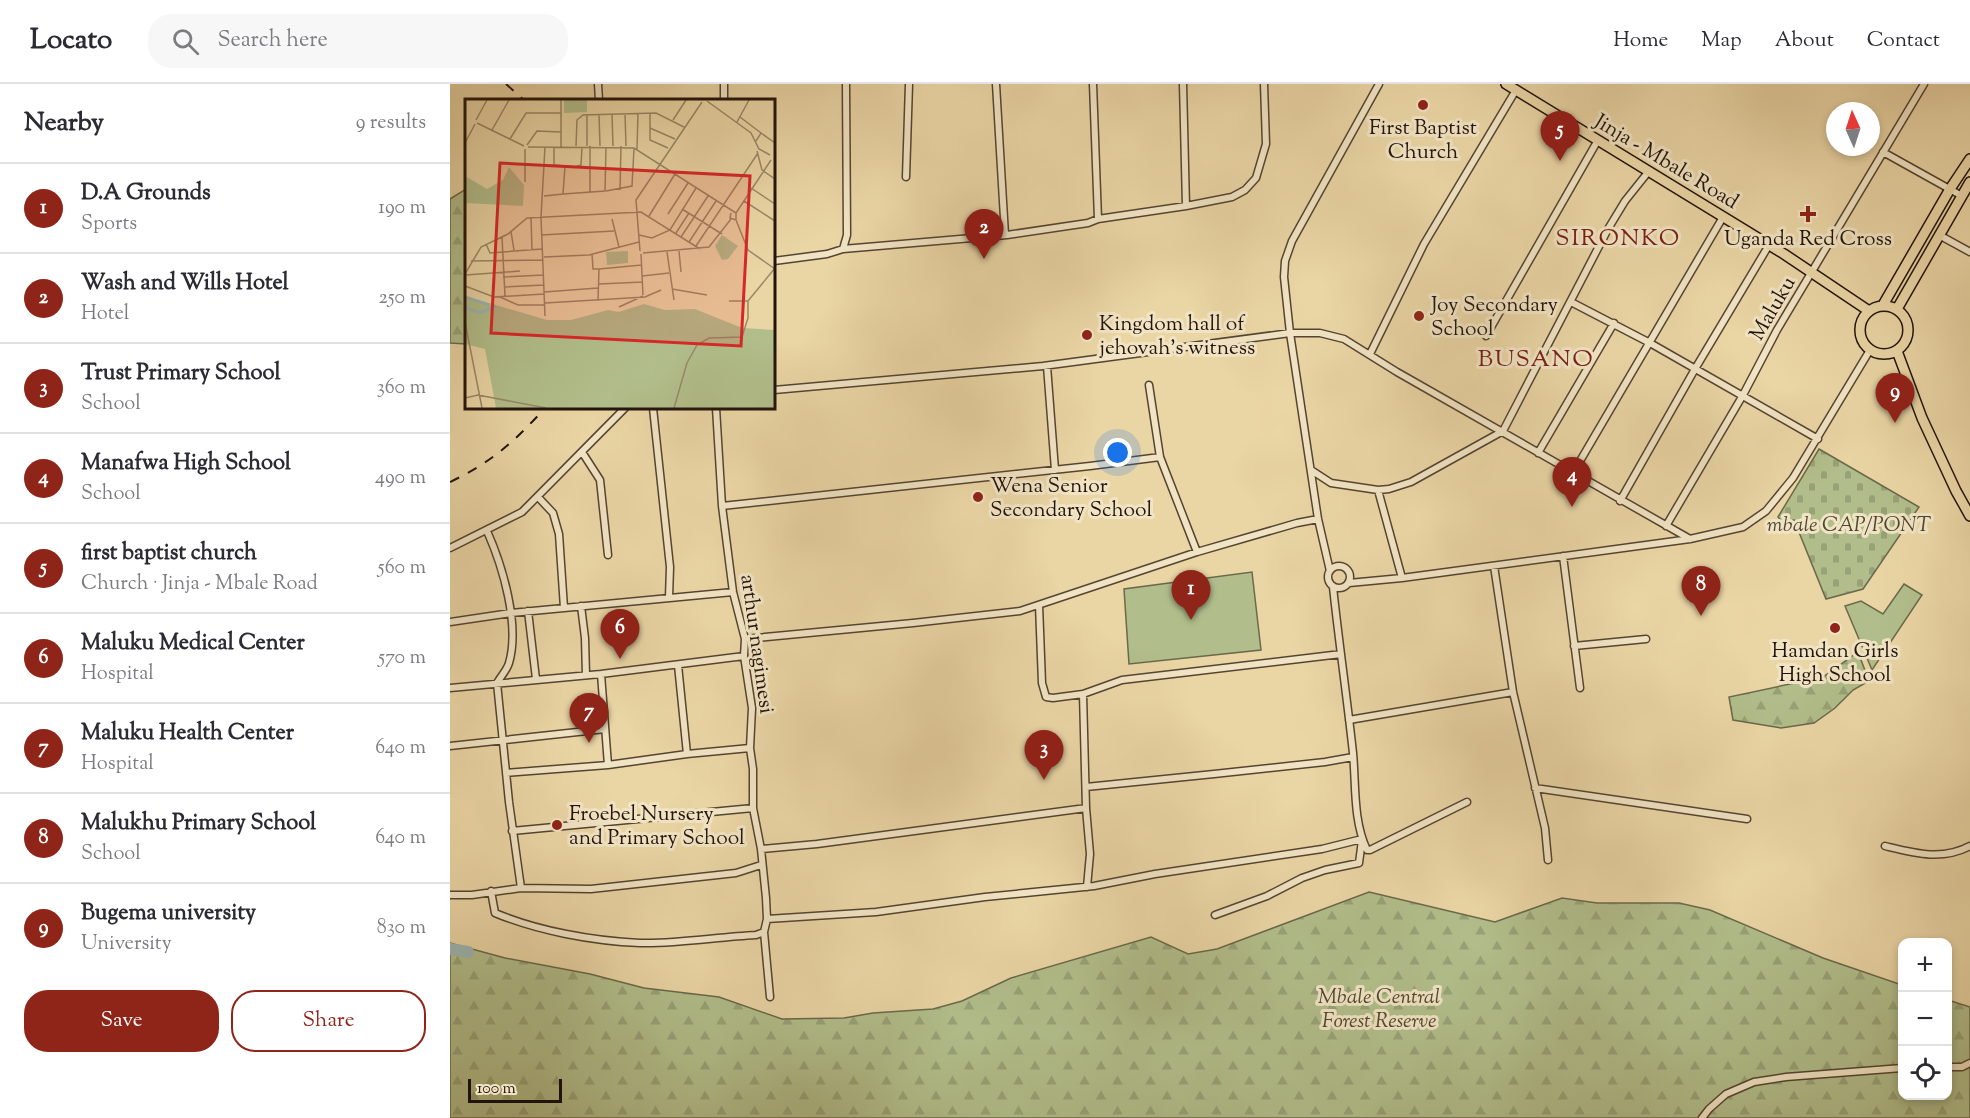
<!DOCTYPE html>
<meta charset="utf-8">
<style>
body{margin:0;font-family:"Sorts Mill Goudy",serif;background:#f7f7f7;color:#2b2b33}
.controls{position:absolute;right:18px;bottom:18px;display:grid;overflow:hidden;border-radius:12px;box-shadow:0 3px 9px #0003}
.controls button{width:54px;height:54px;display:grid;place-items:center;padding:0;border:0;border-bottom:2px solid #e1e1e2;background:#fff;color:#2b2b33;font:30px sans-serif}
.compass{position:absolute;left:1376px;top:18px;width:54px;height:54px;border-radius:50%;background:#fff;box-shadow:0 3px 9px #0003;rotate:357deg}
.scale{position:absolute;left:18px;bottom:15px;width:94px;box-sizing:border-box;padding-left:6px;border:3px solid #23140b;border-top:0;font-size:16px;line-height:21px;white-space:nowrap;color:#23140b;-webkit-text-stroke:4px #f1e4c4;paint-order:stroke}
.you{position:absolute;left:668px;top:369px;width:21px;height:21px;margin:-15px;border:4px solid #fff;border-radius:50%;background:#1a73e8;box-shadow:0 0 0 9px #1a73e833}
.badge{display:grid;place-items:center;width:39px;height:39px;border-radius:50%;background:#8f2418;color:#fff;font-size:20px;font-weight:700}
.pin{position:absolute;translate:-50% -50px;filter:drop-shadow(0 2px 3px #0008)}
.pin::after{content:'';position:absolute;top:32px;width:21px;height:18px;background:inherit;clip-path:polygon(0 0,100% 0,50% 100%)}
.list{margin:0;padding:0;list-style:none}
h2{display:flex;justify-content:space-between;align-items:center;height:78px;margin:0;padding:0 24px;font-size:26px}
h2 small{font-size:20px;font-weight:400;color:#7c7c81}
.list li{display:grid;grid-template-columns:39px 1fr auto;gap:18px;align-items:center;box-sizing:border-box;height:90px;padding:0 24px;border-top:2px solid #e1e1e2}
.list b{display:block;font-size:22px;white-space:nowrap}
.list p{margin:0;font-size:20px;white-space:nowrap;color:#7c7c81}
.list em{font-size:20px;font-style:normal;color:#7c7c81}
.actions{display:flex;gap:12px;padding:18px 24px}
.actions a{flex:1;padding:14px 0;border:2px solid #8f2418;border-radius:24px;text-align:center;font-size:21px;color:#8f2418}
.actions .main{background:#8f2418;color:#fff}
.icon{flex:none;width:33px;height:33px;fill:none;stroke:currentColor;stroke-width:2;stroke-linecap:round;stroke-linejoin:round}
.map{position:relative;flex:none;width:1520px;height:1034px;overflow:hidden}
header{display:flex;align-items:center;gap:36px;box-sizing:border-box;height:84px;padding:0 30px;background:#fff;border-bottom:2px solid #e1e1e2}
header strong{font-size:28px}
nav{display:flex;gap:33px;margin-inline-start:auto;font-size:21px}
.search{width:420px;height:54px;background:#f7f7f7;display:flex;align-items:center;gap:15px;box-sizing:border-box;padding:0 21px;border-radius:24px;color:#7c7c81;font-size:22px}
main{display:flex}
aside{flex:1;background:#fff}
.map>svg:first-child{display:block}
.green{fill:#b1be8b;stroke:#6a694b;stroke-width:1.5}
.forest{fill:url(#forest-firs);stroke:#6a694b;stroke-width:1.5}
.cemetery{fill:url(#cemetery-stones);stroke:#6a694b;stroke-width:1.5}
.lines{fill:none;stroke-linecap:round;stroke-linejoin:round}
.river{stroke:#9db6b3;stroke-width:12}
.street-casing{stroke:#554432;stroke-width:9}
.primary-casing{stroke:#23140b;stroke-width:12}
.street{stroke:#f1e4c4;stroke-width:6}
.primary{stroke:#ead5a5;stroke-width:9}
.rail{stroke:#23140b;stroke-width:2;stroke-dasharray:10 10;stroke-linecap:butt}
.poi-dot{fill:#8f2418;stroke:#f1e4c4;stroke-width:2}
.labels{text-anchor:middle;stroke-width:6;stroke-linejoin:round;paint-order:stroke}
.poi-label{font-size:21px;fill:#23140b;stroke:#f1e4c4;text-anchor:start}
.street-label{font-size:21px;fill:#23140b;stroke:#f1e4c4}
.park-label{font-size:21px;font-style:italic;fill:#4e4731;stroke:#f1e4c4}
.quarter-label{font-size:24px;letter-spacing:1.5px;fill:#7a1f14;stroke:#f1e4c4}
.inset-river{fill:none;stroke:#9db6b3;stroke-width:3}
.inset-road{fill:none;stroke:#9a8867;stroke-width:1.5}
.view{fill:#d62828;fill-opacity:0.15;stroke:#d62828;stroke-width:3}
.inset-edge{fill:none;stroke:#23140b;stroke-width:3}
</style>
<header>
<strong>Locato</strong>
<div class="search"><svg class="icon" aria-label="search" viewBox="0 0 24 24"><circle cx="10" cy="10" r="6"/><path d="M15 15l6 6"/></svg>Search here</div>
<nav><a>Home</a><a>Map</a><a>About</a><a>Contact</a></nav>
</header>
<main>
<aside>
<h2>Nearby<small>9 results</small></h2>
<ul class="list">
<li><span class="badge">1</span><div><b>D.A Grounds</b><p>Sports</p></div><em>190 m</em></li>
<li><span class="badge">2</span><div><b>Wash and Wills Hotel</b><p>Hotel</p></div><em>250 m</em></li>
<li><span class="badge">3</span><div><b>Trust Primary School</b><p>School</p></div><em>360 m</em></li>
<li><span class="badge">4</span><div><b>Manafwa High School</b><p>School</p></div><em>490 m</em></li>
<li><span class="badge">5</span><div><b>first baptist church</b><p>Church · Jinja - Mbale Road</p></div><em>560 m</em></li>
<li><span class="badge">6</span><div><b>Maluku Medical Center</b><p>Hospital</p></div><em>570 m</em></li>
<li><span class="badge">7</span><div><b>Maluku Health Center</b><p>Hospital</p></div><em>640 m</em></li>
<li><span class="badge">8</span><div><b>Malukhu Primary School</b><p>School</p></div><em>640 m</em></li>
<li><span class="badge">9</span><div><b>Bugema university</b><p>University</p></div><em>830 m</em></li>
</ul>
<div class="actions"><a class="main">Save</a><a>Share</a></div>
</aside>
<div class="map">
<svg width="1520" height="1034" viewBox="0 0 1520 1034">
<defs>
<pattern id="forest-firs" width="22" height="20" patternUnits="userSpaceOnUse" patternTransform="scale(1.5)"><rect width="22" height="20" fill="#b1be8b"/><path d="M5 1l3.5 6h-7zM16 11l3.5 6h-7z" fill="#98a277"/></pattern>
<pattern id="cemetery-stones" width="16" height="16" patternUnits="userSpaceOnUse" patternTransform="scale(1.5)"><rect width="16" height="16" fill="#b1be8b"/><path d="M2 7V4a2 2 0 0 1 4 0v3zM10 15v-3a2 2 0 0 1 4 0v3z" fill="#98a277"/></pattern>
</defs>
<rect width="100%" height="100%" fill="#ead5a5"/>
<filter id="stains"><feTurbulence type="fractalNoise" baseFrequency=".00333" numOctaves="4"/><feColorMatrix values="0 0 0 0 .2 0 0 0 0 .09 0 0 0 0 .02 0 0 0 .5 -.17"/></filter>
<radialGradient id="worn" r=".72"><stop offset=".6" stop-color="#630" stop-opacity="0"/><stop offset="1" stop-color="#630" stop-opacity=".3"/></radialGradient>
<path class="green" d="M802,488L811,566L679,580L674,505Z
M1454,500L1472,511L1422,586L1395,522L1411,517L1433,530Z"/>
<path class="forest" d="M16,105V260L0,259V115Z
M1408,568L1419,597L1403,606L1385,624L1364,639L1331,644L1283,636L1279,613L1373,593Z
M919,808L1045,838L1112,814L1147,819H1229L1260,826L1373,874L1452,901V1012H1498V916L1520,923V1034H0V859L55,874L140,890L194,904L269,913L332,935L394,934L423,929L483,925L512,917L561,894L701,853L738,870L767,865Z"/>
<path class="cemetery" d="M1369,365L1469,423L1413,505L1376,515L1344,436L1333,439L1328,433Z"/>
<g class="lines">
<path class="river" d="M0,865L18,868"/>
<defs>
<path id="street" d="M148,0L149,16
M274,0V16
M546,0L555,151
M733,0L736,122
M1433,68L1512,112
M456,93L459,0
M648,135L736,122L782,113L795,106L806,94L816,60L814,0
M1489,151L1520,168
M393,165L557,151L638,139L648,135L643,0
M324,177L377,170L393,165L397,151L396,0
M1121,218L1200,259L1368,355
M1036,252L1148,56
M920,270L974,160L1066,6
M597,282L605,386
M699,301L710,373L747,468
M324,306L593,282L840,249H870L894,255L947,288L1240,455
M203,324L220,483L219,513
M266,324L272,422L283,508L295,555L294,572L302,624L300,664L303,685V724L311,765L316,814L317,835L314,848L320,913
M132,368L150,396L158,471
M1088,369L1164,239
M861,386L881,399L928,406L939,405L961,398L1053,347L1158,145L1175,117L1199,87
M1123,389L1273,133
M928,406L952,494
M88,413L103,429L109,450L114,524
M1170,417L1245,285L1319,161
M272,422L640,382L710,373
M1216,442L1293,311L1327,246L1474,0
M37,447C53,483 70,541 59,579C57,586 51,592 47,599L59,718L71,804
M0,464L72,428L175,324
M1113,472L1130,604
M878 493a11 11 0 1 1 22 0a11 11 0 1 1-22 0Z
M1044,482L1063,608L1095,744L1098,776
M880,487L868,435L840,249L834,193L835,177L842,157L929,0
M899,499L952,494L1240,455L1293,443L1316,427L1343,394L1420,266
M883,503C889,559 897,614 903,669C906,701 903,737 917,766H920L1017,718
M589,521L592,599L596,613L603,614L633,610L636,724L640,770L637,803
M131,522L135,554L136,591
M78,527L86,595
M0,538L61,529L283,508
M295,555L463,539L570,527L747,468L847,439L868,435
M1124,562L1196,555
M228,581L237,670
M151,590L158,681
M0,604L151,590L294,572
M633,610L672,596L891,570
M899,636L1063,608
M0,662L155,645
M56,689L158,681L237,670L300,664
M636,703L764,690L875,678L903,673
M1085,704L1297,735
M62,747L303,724
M1435,762C1464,769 1492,777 1520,762
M311,765L367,760L636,724
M41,807L45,829C88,847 143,857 190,859C228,860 267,853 306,851L314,848
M0,811H22L71,804L141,805L286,789L311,781
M765,831L817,812L852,794L875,786L909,779L912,756
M317,835L426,828L535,813L644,802L705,790L872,765L912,755
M1498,983H1512L1520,979
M1252,1034L1259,1025L1276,1010L1304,998L1336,993L1452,984"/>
<path id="primary" d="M1056,0L1334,170L1419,227
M1433,221L1500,105L1520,75
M1410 246a24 24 0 1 1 48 0a24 24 0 1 1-48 0Z
M1447,225L1520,98
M1447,267L1472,334L1506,407L1520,432"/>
</defs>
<use href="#street" class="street-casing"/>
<use href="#primary" class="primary-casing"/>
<use href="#street" class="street"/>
<use href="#primary" class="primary"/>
<path class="rail" d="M56,0L74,16
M0,398C42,378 64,358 95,324"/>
</g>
<g class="poi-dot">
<circle cx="973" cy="21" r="6"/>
<path d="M1355 121h6v6h6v6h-6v6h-6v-6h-6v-6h6z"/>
<circle cx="969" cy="232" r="6"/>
<circle cx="637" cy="251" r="6"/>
<circle cx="528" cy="413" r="6"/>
<circle cx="1385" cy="544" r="6"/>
<circle cx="107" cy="741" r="6"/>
</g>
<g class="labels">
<g class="poi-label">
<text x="973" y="50" text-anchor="middle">First Baptist<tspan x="973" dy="24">Church</tspan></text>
<text x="1358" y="161" text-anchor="middle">Uganda Red Cross</text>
<text x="981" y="227">Joy Secondary<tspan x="981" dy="24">School</tspan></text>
<text x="649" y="246">Kingdom hall of<tspan x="649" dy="24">jehovah's witness</tspan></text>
<text x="540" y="408">Wena Senior<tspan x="540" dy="24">Secondary School</tspan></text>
<text x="1385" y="573" text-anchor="middle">Hamdan Girls<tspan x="1385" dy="24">High School</tspan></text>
<text x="119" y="736">Froebel Nursery<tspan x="119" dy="24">and Primary School</tspan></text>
</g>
<g class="street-label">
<text transform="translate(1217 77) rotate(31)" y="7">Jinja - Mbale Road</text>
<text transform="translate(1322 224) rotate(-60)" y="7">Maluku</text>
<text transform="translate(308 560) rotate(82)" y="7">arthur nagimesi</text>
</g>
<g class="park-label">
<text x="1399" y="447">mbale CAP/PONT</text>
<text x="929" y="919">Mbale Central<tspan x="929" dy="24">Forest Reserve</tspan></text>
</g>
<g class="quarter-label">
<text x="1168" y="161">SIRONKO</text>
<text x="1086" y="282">BUSANO</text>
</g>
</g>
<g transform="translate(15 15)">
<rect width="310" height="310" fill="#ead5a5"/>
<path d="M99,1H122V13L99,14ZM163,152V164L142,166L141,153Z" fill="#b1be8b"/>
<path d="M44,68L59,86L58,107L0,104V77L22,90L38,81ZM0,197L82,221H106L143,211L154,213L179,205L200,211L230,210L277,229L310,231V309H31L20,250L0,245Z" fill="#b1be8b"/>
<path d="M257,136L273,147L263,160L257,161L250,147Z" fill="#b1be8b"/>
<path class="inset-river" d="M0,198L24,206M0,208L14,214L31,207"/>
<path class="inset-road" d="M242,2L286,34L294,50L305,56M185,14V41L203,49M147,15L148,47M160,15L161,47M122,16V47M134,16L135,47M275,18L296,34M11,21L22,1M208,21L221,1M272,23L284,1M12,24L59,47M185,29L210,40M27,31L44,1M45,40L61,14H96M291,42L296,34L310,44M0,44L10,25M62,46L72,32L96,33M111,47L112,21L118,16L191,14L219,28M125,47V94M63,48L169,49L271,114V121L265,119L266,114M89,48V66L110,68L116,66L117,48M96,48V1M172,50L173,14M292,52L297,71L310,80M60,83V50M286,89L310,105M155,91L156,47M141,92L167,87L169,50M98,95L140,92L141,48M79,97L98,95L100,67M279,102L310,122M217,110L257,135M271,114L306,61M203,115L223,84M184,117L210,75M66,118L67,151M147,120L154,148M271,121L283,151L310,170M46,133L49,151M211,134L224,114M76,136L149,132M174,136L187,139L205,131L231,89M37,138L40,197M216,138L243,97M224,143L251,102M21,145L25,154L77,150M231,147L293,54M175,152L171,101L237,3M214,152L216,173M202,153L209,201M178,154L244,148L266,120M127,155L128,170H134L133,202M176,155L178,196M79,158L124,156L174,143M6,162L78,161M134,170L177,166M0,175L16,148L43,135L62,119L176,113L235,150M1,176L55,172M177,177L204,174M38,178L79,176M134,185L178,183M0,187L29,198L79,195M39,188L79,186M207,190L242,196M79,193L133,189M35,198L53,206H79M264,202H283L310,169M80,204L180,198L196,191M154,208L178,197M80,217L76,118L80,48M0,223L17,309M0,299L13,296L81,309M209,309L222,264L232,246L244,239L277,238L283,219V202"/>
<path class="view" d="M35,64L285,77L276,247L26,234Z"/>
<rect width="310" height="310" class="inset-edge"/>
</g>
<rect width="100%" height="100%" filter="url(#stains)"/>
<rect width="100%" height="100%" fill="url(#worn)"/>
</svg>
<div class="controls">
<button>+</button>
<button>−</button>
<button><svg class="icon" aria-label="locate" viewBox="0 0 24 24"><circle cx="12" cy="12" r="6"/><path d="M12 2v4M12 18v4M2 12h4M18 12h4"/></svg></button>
</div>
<svg class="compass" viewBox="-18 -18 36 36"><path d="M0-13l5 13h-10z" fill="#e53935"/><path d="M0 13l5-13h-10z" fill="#7c7c81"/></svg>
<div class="scale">100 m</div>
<div class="you"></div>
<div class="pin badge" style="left:741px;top:536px">1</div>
<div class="pin badge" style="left:534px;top:175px">2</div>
<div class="pin badge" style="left:594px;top:696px">3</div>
<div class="pin badge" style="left:1122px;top:423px">4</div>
<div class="pin badge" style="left:1110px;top:77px">5</div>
<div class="pin badge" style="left:170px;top:575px">6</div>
<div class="pin badge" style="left:139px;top:659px">7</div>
<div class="pin badge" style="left:1251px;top:532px">8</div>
<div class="pin badge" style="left:1445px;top:339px">9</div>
</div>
</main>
